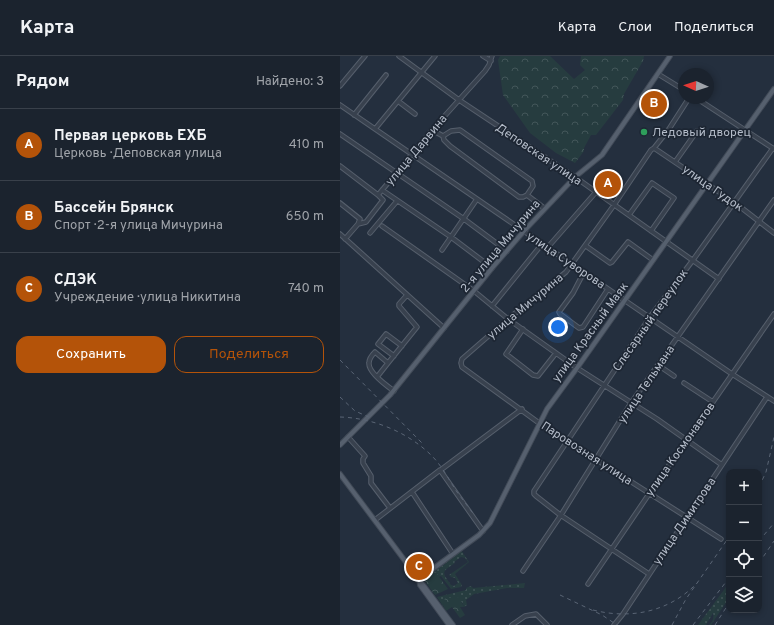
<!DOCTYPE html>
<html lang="ru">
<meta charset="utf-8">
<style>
body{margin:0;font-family:Overpass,sans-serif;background:#242b36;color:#f1f3f6}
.controls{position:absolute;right:12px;bottom:12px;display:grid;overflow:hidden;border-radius:8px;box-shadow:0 2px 6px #0003}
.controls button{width:36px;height:36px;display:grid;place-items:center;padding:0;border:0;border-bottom:1px solid #39404a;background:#1b232e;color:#f1f3f6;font:20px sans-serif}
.compass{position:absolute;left:338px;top:12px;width:36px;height:36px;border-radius:50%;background:#1b232e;box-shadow:0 2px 6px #0003;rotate:273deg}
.you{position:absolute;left:218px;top:271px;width:14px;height:14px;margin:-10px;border:3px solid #fff;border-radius:50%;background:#1a73e8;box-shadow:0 0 0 6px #1a73e833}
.badge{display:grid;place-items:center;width:26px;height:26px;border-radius:50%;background:#b45309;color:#fff;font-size:13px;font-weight:700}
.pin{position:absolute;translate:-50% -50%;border:2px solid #fff;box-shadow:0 1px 4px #0006}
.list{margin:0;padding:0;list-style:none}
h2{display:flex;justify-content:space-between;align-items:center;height:52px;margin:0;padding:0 16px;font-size:17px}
h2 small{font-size:13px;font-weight:400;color:#a0a4aa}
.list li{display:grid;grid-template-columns:26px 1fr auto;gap:12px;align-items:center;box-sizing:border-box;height:72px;padding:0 16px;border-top:1px solid #39404a}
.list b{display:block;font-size:15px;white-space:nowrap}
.list p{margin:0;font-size:13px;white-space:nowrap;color:#a0a4aa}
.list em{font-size:13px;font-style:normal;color:#a0a4aa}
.actions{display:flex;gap:8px;padding:12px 16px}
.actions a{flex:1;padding:9px 0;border:1px solid #b45309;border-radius:12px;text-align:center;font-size:14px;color:#b45309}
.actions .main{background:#b45309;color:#fff}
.icon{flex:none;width:22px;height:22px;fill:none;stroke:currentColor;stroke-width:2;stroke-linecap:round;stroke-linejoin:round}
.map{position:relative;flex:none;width:434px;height:569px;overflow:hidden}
header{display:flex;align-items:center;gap:24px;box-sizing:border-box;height:56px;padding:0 20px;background:#1b232e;border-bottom:1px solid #39404a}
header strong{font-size:19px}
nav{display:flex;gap:22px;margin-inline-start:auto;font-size:14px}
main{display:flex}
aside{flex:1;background:#1b232e}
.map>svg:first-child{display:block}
.grass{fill:url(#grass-dots);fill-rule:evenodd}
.forest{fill:url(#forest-crowns)}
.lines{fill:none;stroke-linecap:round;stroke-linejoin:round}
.minor-casing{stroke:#565f6c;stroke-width:5.5}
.major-casing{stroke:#414a57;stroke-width:6}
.minor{stroke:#38414e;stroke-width:3.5}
.major{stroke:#56606e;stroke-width:4}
.rail{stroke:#5a6575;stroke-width:1;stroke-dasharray:4 4;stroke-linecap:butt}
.leisure-dot{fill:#2e9e5b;stroke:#1d2633;stroke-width:1.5}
.labels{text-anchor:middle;stroke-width:3.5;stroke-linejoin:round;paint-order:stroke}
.poi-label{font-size:12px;fill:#b4bcc9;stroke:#1d2633;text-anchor:start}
.street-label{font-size:12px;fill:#b4bcc9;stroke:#1d2633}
</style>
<header>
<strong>Карта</strong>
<nav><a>Карта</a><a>Слои</a><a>Поделиться</a></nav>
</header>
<main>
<aside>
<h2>Рядом<small>Найдено: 3</small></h2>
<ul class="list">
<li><span class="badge">A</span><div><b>Первая церковь ЕХБ</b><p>Церковь · Деповская улица</p></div><em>410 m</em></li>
<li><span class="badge">B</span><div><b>Бассейн Брянск</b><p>Спорт · 2-я улица Мичурина</p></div><em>650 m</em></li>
<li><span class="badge">C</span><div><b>СДЭК</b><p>Учреждение · улица Никитина</p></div><em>740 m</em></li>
</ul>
<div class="actions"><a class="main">Сохранить</a><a>Поделиться</a></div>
</aside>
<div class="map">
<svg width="434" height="569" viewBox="0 0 434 569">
<defs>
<pattern id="grass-dots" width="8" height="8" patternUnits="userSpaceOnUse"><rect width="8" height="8" fill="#263c3f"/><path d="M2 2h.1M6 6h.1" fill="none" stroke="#435659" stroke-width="1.8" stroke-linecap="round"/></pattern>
<pattern id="forest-crowns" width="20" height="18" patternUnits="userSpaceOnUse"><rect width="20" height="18" fill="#263c3f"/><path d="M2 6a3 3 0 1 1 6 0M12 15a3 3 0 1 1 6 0" fill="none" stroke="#435659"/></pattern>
</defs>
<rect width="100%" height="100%" fill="#242f3e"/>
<path class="grass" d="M121,494L129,506L115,518L122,529L121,531L111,533L101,520L99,521L95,515L84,524V522L105,508L110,502L111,503L113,502L112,501ZM121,501L125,502L128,506L109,519L111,521L115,522L118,527L114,530L111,529C101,515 102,516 115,507L114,506Z
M185,527L184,532H167L134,538L126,544L127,549L124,551L122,546L106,542L103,550L97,541L126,534V532L131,530L133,532Z
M389,527V542L371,569H369C373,566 374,562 373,557L366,569H358Z"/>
<path class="forest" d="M160,0H210L234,23L245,14L240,9L241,0H304L303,5L284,38L283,44L256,79H251L244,92V95L235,107L216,97L190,77L163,39L158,4Z
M95,515L108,533L95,539L84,524Z
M119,541L124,551H120L125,559L120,562L112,551L106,555L103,550L105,542Z"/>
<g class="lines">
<defs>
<path id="minor" d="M59,0L119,44L235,121L379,223
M143,0L151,5
M318,18L344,34
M0,30L25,0
M356,42L434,93
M58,45L75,58
M0,49L392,318L434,345
M14,59L46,19
M35,73L95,0
M92,74L103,80L104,84L110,90L179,141H183L187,139L204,152
M0,78L124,163L167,195
M103,80L111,75L120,74L192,125L193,130L187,139
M314,92L329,73L349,42
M335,106L357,75
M0,110L38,139
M42,134L111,181L152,212
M0,147L20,163L18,168
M289,159L312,127L334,142L311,175
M42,170L134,235L168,263L237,312L317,363L382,409
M30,177L57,145
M0,178L104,272
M5,183L18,168L26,166L43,144L38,139L92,74L145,15L149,9L152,0
M246,190L270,207L272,206L288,186L313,204
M208,191L256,136
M102,194L137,143
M244,216L233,237L219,256L220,258L239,272L243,271L268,233
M152,250L202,188
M183,273L166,298L193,319L198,320L216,297
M54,300L38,288L46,278L62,290
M318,309L334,320
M37,321L48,307
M344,327L373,346
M54,335C47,330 28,316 29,307C29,302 32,299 35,296L48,307L77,271L59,250V248L67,239
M8,381L25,400L23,403V407L31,420V427L50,452
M102,413L182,353
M72,436L113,498
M35,464L100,414L143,475
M381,483L199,367L122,311L121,307L122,303L168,263L226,216L274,149L311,94L314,92L394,146L434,177
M183,515L221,459L291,347L434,144
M309,518L219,458L196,440L194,438V435L310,261L353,204L433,92
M248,528L309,438L434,258
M172,569L185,560L196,558L207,569
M274,569L283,558L427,341"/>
<path id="major" d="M0,389L50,339L152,212L184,175L235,121L262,99L330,0
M0,418L113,569
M79,523L139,479L150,467L207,353L237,312L434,33
M79,523L80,529L109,569"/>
</defs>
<use href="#minor" class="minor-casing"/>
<use href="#major" class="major-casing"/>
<use href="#minor" class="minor"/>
<use href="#major" class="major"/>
<path class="rail" d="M0,304L82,387
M0,341L15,355L31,362
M0,361C33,362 68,376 92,400C102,410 109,424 117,436C123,444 129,452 135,460
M419,431L426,416L434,381
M419,485L434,467
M419,507L434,485
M220,539L262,559L277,569
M253,554C292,564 331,555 358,526
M332,569L346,543L389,481
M353,569L389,522
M375,569L389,547"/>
</g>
<circle class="leisure-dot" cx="304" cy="76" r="4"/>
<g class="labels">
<g class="poi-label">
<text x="312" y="80">Ледовый дворец</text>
</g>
<g class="street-label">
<text transform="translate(76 94) rotate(-50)" y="4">улица Дарвина</text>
<text transform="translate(199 98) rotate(34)" y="4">Деповская улица</text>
<text transform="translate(373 132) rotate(35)" y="4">улица Гудок</text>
<text transform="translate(160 190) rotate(-50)" y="4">2-я улица Мичурина</text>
<text transform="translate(226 204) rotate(34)" y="4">улица Суворова</text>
<text transform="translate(185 250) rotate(-40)" y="4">улица Мичурина</text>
<text transform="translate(310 264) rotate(-55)" y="4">Слесарный переулок</text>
<text transform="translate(250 276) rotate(-54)" y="4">улица Красный Маяк</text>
<text transform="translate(306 328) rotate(-56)" y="4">улица Тельмана</text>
<text transform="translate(340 393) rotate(-55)" y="4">улица Космонавтов</text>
<text transform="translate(247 397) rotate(33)" y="4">Паровозная улица</text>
<text transform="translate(344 465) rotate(-56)" y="4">улица Димитрова</text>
</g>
</g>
</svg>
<div class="controls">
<button>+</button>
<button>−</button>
<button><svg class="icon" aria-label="locate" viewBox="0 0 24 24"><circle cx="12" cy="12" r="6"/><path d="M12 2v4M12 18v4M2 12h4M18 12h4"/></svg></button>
<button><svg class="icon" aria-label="layers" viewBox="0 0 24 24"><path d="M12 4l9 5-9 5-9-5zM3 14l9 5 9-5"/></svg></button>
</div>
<svg class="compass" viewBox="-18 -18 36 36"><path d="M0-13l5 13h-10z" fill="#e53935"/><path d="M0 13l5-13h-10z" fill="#a0a4aa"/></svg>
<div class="you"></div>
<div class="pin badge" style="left:268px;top:128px">A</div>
<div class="pin badge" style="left:314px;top:48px">B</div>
<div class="pin badge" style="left:79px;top:511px">C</div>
</div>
</main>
